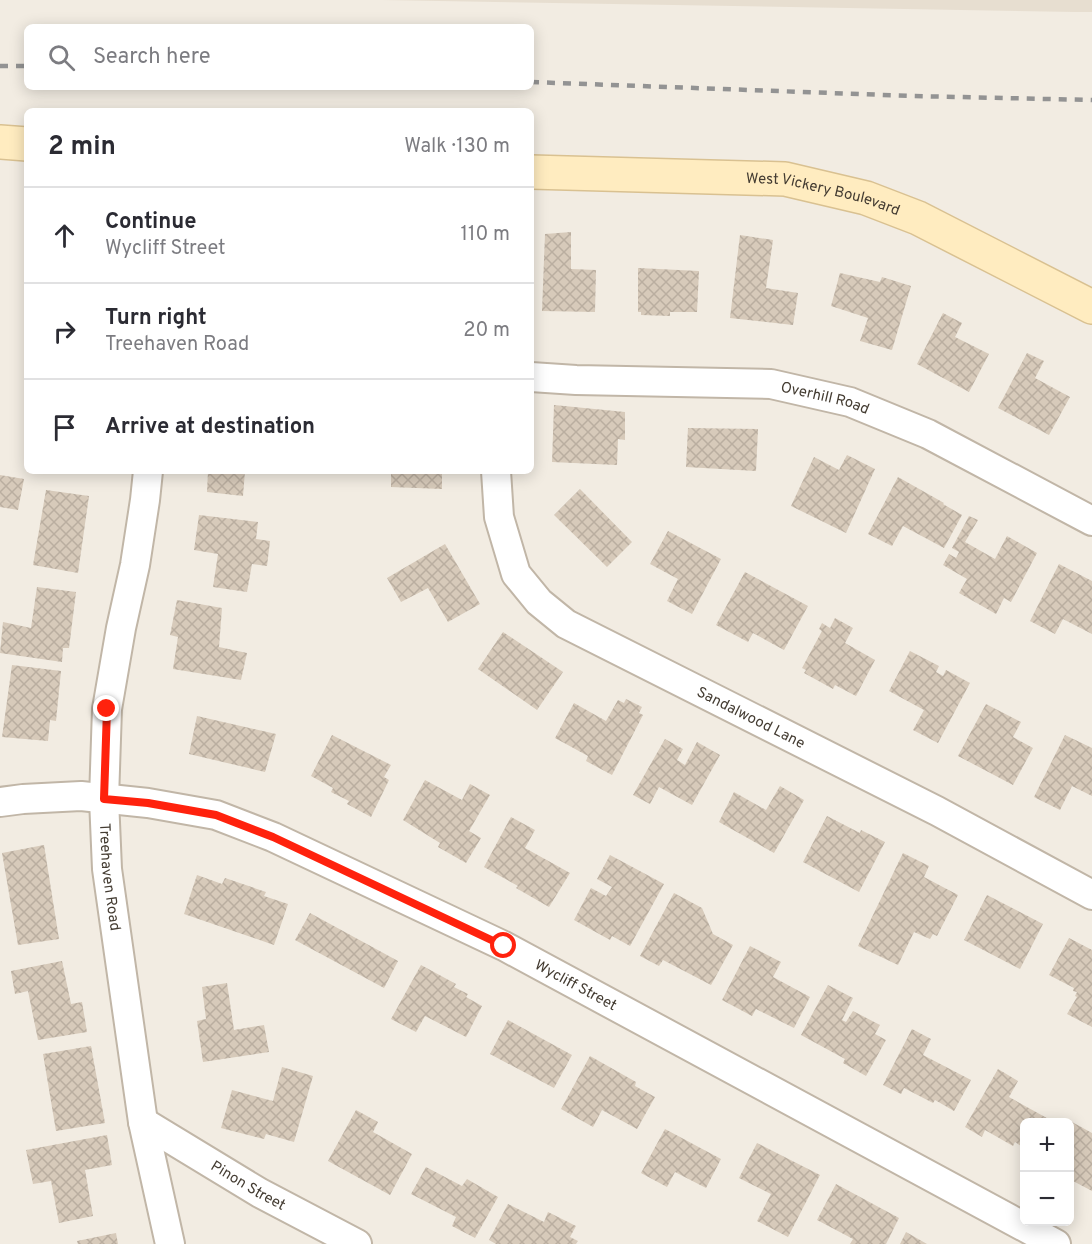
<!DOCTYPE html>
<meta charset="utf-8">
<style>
body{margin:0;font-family:Overpass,sans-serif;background:#f2f2f3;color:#2b2b33}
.controls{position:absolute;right:18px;bottom:18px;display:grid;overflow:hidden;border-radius:9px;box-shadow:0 3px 15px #0003}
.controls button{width:54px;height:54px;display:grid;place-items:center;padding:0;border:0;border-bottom:2px solid #e1e1e2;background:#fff;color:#2b2b33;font:30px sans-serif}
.stop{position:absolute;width:18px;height:18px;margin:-14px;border:4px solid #ff220d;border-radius:50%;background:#fff}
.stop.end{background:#ff220d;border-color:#fff;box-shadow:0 2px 6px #0008}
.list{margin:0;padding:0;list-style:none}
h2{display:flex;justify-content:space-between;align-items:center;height:78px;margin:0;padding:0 24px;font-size:26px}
h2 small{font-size:20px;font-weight:400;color:#7c7c81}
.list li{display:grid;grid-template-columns:39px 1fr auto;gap:18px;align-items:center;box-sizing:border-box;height:96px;padding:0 24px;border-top:2px solid #e1e1e2}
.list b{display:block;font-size:22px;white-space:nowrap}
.list p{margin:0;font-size:20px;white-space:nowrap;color:#7c7c81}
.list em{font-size:20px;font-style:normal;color:#7c7c81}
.icon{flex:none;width:33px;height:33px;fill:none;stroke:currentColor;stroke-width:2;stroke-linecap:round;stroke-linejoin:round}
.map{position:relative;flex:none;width:1092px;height:1244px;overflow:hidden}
.search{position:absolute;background:#fff;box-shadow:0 3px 15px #0003;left:24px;top:24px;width:510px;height:66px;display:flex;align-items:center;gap:15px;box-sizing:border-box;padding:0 21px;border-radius:9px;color:#7c7c81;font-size:22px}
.panel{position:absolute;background:#fff;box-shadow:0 3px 15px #0003;left:24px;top:108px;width:510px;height:366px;border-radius:9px}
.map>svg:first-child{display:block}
.residential{fill:#e7ded0}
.building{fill:url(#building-cross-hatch)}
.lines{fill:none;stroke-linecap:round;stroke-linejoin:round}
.street-casing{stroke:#c1b6a7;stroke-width:32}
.secondary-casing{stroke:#d9c191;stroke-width:36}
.street{stroke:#fff;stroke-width:28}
.secondary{stroke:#ffecc0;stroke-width:33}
.rail{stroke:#939393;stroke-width:4.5;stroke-dasharray:8 8;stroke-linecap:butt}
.route{stroke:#ff220d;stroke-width:8}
.labels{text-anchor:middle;stroke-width:5;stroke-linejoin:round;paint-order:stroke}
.street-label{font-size:15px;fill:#443c32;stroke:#fff}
</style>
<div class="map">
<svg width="1092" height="1244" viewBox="0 0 1092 1244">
<defs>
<pattern id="building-cross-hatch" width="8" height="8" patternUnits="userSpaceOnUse" patternTransform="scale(1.5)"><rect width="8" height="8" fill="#d7caba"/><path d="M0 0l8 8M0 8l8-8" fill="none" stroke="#baaea0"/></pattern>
</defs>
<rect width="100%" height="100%" fill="#f2ece2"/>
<path class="residential" d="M382,0H1092V12H1075Z"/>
<path class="building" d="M571,232V269L596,270L595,312L542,311L545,234Z
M740,235L773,240L766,288L798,293L793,325L730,318Z
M638,268L699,271L697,312H670V316L641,315V312H638Z
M840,273L880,282L882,277L911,286L892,350L860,341L868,318L831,306Z
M943,313L962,323L955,337L989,354L969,392L917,364Z
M1027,353L1044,361L1035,378L1070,397L1049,435L998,408Z
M554,405L625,412V440L618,439L617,465L552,462Z
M688,428L758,429L756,471L686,467Z
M847,455L875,469L846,533L791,506L814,457L839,470Z
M208,471H245L243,496L207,492Z
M391,471H442V489L391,487Z
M0,475L24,479L18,510L0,507Z
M898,477L944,503L943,504L962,515L944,548L903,526L892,546L868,534Z
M580,489L632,542L607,567L554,515Z
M46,490L89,496L78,573L33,565Z
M199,515L258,522L256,539L270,541L267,566L252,564L247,592L213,587L218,554L194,550Z
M969,516L978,520L965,542L995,559L1007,536L1037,553L1011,602L1004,598L996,614L959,593L967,579L943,565L949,554L956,558L959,552L952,548Z
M668,531L721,559L692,614L667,601L678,579L650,564Z
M445,544L480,604L448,622L428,588L401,602L387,578Z
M1059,564L1092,581V634L1063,619L1055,634L1030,621Z
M745,572L808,606L784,650L753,633L748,642L716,625Z
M37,587L76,592L69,648H63L62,662L0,653L3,622L31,628Z
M177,600L222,608L219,647L247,653L241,680L173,669L178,637L170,635Z
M835,618L853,628L845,643L875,660L856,696L835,685L833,689L804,673L806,670L802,668L822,631L819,629L822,623L830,628Z
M503,632L563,672L537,710L478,669Z
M910,651L939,666L936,672L943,676L946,670L970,683L938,743L913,730L924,710L889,691Z
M12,665L61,671L56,721L50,720L48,741L2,737Z
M626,699L642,707L639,713L643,715L612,775L586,761L588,756L555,738L574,703L606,721L618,700L624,703Z
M986,704L1021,722L1013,737L1033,748L1013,785L958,756Z
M197,716L276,734L265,772L189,754Z
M332,735L391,765L384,777L389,780L371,817L347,804L349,801L331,792L333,788L311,776Z
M1065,735L1092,748V796L1072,786L1060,810L1034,797Z
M665,739L683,749L677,760L685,765L697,742L720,755L692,805L659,787L650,804L633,795Z
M425,780L462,800L470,784L490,795L469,831L481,838L466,863L438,847L440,843L403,820Z
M780,786L804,800L774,853L719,822L734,792L766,810Z
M827,816L860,833L861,830L885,842L859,892L803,862Z
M511,817L535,830L525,848L570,873L549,907L516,888L518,886L484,867Z
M44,845L59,939L18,945L2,853Z
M903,853L929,866L924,877L958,895L937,936L933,934L930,939L914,932L898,965L858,946Z
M610,855L664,884L630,946L612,936L610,940L574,920L591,888L606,896L612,887L597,879Z
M197,875L222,884L225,878L266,892L264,896L288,904L274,945L184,914Z
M674,893L702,908L713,934L733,945L711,985L663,960L659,966L640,956Z
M987,895L1043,924L1020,969L964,940Z
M310,913L398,961L384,988L295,940Z
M1069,938L1092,950V1027L1067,1014L1077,997L1075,996L1077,992L1073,991L1074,988L1049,975Z
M750,946L781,962L773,977L810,997L794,1028L756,1009L752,1016L722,1000Z
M62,961L71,1004L82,1002L87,1032L38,1040L28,991L15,994L11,971Z
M421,965L456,984L454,987L468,994L466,997L482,1006L466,1037L425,1016L416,1032L391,1019Z
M227,983L234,1030L264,1025L269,1052L203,1062L197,1021L206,1019L202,987Z
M828,985L853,998L842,1020L846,1022L853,1011L880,1025L875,1034L886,1040L866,1076L843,1063L845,1059L801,1035Z
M508,1020L572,1055L554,1088L490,1054Z
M912,1029L931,1039L923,1055L971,1080L954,1111L935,1100L933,1103L904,1088L901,1094L883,1085Z
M91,1046L105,1123L56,1131L43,1054Z
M590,1056L636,1082L635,1086L655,1097L637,1129L602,1110L593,1127L561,1109Z
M282,1067L313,1076L294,1142L266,1134L264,1139L221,1128L232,1090L273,1101Z
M998,1069L1018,1081L1009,1097L1054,1122H1024V1148L1015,1142L1013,1146L985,1130L982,1137L965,1127Z
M356,1110L378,1122L373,1132L412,1154L390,1195L328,1161Z
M1072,1122L1092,1133V1191L1073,1181L1071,1185L1070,1184V1128Z
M665,1129L721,1159L706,1188L675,1172L667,1187L641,1173Z
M107,1135L112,1165L85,1170L93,1216L59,1223L51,1181L33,1184L26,1150Z
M757,1143L820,1175L788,1237L757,1221L771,1194L739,1178Z
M426,1167L462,1186L467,1179L498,1197L475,1238L452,1226L456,1217L411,1194Z
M836,1184L899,1218L886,1244H850L853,1239L817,1220Z
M508,1204L544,1222L548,1212L576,1226L570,1237L578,1241L576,1244H496L489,1240Z
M906,1232L927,1244H900Z
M116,1233L118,1244H78L77,1241Z"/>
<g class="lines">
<defs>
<g id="street">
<path id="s1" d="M531,377L576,380L771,384L850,402L928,434L1092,521"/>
<path id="s2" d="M148,471L145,500L135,565L121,628L107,709L104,799L107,869L143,1122L170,1244"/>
<path id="s3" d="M496,471L499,517L516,574L539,602L566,624L937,811L1092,895"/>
<path id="s4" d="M0,802L23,799L81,796L148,803L216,815L273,837L504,946L1056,1244"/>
<path id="s5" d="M143,1122L260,1193L357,1244"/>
</g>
<g id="secondary">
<path d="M0,142L27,144"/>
<path id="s6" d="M531,172L785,179L866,198L918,218L1092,307"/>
</g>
</defs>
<use href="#street" class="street-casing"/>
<use href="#secondary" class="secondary-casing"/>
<use href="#street" class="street"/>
<use href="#secondary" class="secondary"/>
<path class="rail" d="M0,66H27
M531,82L913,96L1092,100"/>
</g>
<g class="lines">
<path class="route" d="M107,709L104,799L148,803L216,815L273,837L504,946"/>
</g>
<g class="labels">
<g class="street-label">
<text dy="5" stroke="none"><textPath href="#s6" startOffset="294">West Vickery Boulevard</textPath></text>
<text dy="5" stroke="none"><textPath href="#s1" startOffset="296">Overhill Road</textPath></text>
<text dy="5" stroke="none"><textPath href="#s3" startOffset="384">Sandalwood Lane</textPath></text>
<text dy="5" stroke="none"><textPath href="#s2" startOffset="410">Treehaven Road</textPath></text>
<text dy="5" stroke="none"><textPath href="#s4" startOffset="616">Wycliff Street</textPath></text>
<text dy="5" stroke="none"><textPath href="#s5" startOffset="123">Pinon Street</textPath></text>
</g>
</g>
</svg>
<div class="controls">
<button>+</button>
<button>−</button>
</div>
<div class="stop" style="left:504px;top:946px"></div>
<div class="stop end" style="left:107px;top:709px"></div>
<div class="search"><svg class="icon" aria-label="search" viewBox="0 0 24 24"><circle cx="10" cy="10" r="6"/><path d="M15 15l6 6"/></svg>Search here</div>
<section class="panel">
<h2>2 min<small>Walk · 130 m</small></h2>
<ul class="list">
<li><svg class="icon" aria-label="ahead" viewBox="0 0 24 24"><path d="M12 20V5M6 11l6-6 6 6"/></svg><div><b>Continue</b><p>Wycliff Street</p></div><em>110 m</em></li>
<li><svg class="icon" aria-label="right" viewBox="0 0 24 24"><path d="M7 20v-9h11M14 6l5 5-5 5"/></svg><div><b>Turn right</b><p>Treehaven Road</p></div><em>20 m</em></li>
<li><svg class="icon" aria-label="arrive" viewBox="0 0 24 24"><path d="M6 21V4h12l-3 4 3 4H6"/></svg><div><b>Arrive at destination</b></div></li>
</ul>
</section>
</div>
